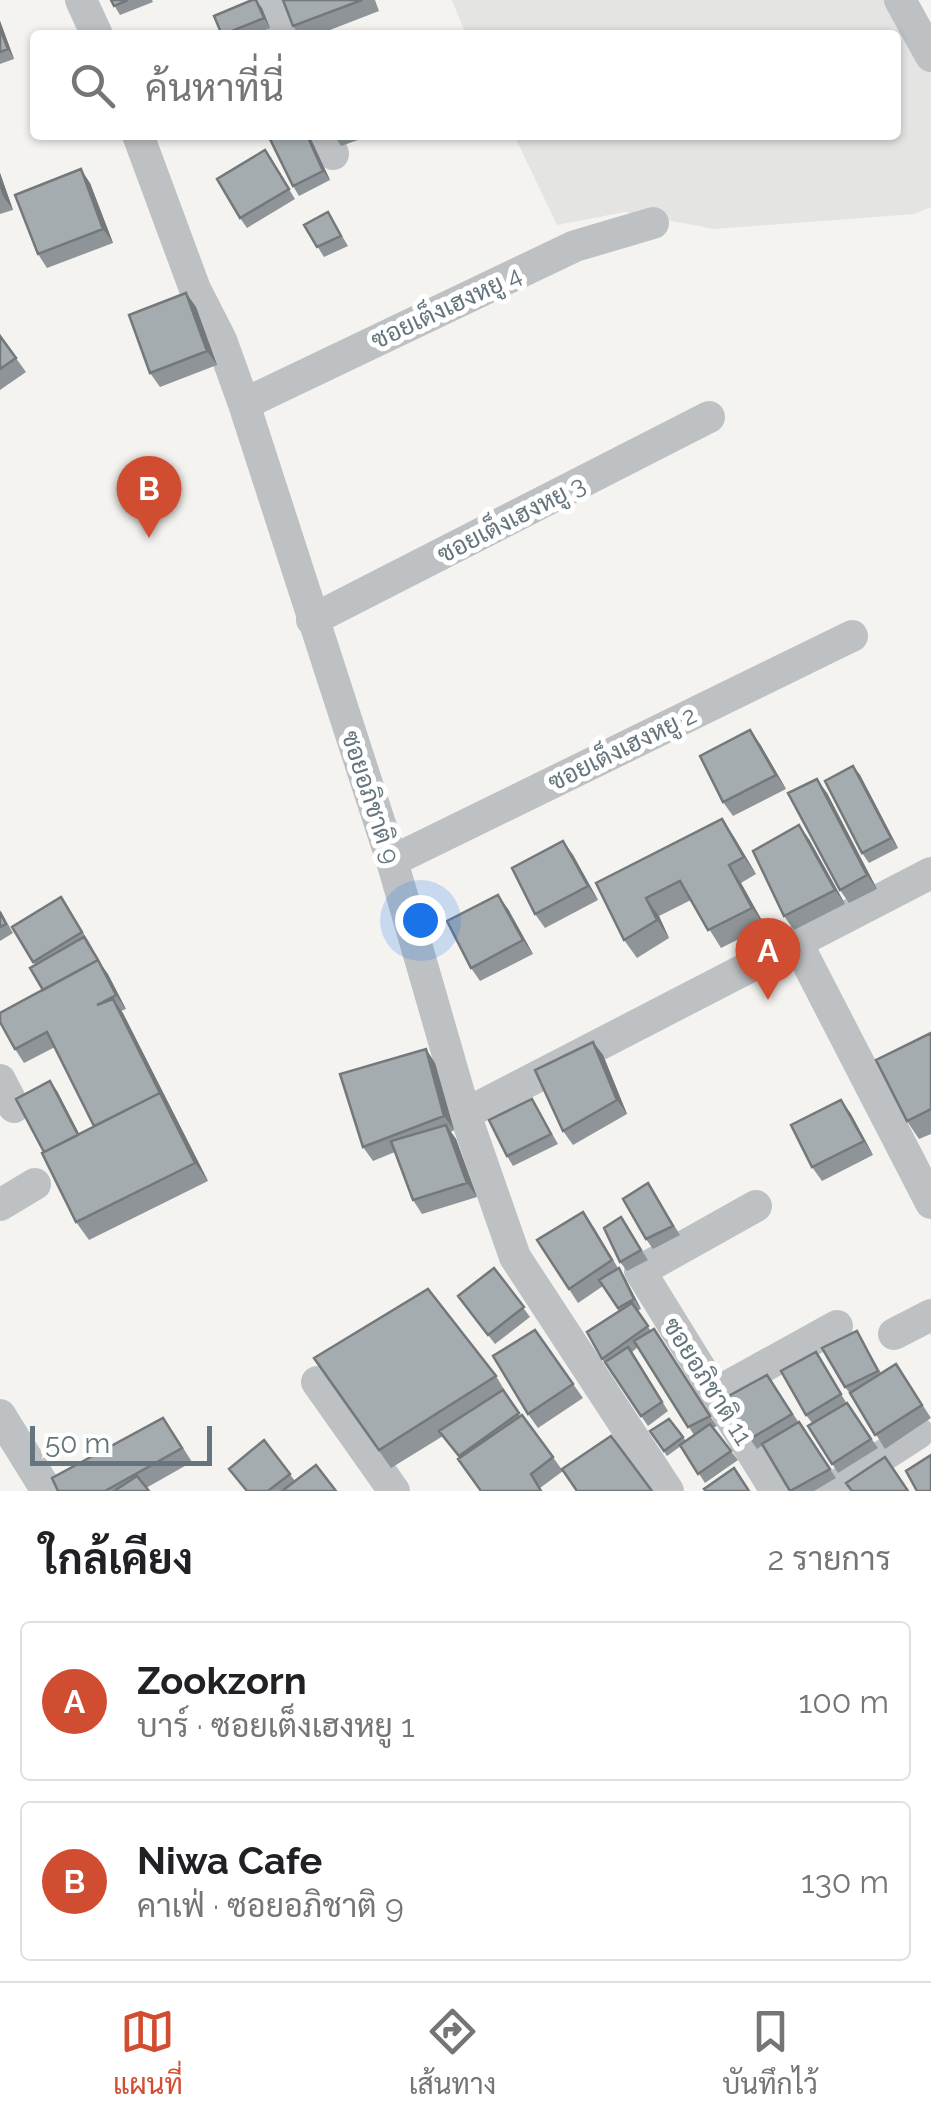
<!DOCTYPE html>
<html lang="th">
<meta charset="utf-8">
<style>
body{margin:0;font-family:Raleway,Sarabun,sans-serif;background:#f2f2f2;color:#202124}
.scale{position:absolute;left:30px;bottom:25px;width:182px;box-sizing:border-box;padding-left:10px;border:5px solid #65757e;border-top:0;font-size:28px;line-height:35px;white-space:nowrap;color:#65757e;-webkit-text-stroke:8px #fff;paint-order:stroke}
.you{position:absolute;left:420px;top:920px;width:35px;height:35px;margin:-25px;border:8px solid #fff;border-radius:50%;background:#1a73e8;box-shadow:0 0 0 15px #1a73e833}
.badge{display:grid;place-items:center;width:65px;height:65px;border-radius:50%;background:#d14d32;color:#fff;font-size:32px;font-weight:700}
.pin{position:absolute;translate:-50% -82px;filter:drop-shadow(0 2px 5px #0008)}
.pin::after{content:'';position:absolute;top:52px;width:35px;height:30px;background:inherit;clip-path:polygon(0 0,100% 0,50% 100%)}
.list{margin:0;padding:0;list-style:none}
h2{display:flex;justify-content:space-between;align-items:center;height:130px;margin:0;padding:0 40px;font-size:42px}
h2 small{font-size:32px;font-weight:400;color:#757577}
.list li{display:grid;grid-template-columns:65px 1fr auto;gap:30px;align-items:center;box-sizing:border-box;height:160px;margin:0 20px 20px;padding:0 20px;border:2px solid #e0e0e0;border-radius:10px}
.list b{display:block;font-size:38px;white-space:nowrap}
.list p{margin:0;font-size:32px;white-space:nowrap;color:#757577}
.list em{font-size:32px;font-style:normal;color:#757577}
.icon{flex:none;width:55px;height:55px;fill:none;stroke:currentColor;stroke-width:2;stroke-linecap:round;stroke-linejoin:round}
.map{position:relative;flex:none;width:931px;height:1491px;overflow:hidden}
.search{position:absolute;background:#fff;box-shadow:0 2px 8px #0004;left:30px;right:30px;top:30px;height:110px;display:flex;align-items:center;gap:25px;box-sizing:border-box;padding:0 35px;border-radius:10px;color:#757577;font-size:38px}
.sheet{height:490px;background:#fff}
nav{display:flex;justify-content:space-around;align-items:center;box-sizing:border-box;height:140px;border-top:2px solid #e0e0e0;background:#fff;font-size:28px;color:#757577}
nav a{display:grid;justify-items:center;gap:5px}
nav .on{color:#d14d32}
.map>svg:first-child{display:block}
.built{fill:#e4e5e3}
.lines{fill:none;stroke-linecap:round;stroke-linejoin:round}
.minor{stroke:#bdc1c4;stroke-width:32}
.wall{fill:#8e9497}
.shaded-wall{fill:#74787b}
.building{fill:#a5acb0;stroke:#74787b;stroke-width:2.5}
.labels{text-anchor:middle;stroke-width:10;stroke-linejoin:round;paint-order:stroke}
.street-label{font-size:25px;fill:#65757e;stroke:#fff}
</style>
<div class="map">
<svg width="931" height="1491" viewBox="0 0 931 1491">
<rect width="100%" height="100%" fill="#f4f3f0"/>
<path class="built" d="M452,0H888L909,41L931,73V207L915,214L714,229L625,212L557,225L514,135H896V35H466Z"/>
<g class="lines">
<path class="minor" d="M81,0L97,35
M273,0L286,35
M900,0L931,56
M138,135L195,289L221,340L244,404L392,861L465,1114L515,1257L668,1491
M326,135L333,154
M244,404L575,246L653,223
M312,620L709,417
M392,861L852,636
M796,941L931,1203
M0,1080L14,1107
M465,1114L931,873
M0,1205L35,1184
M756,1206L640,1271L776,1491
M894,1334L931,1315
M317,1382L394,1491
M714,1394L837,1326
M0,1415L47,1491
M829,1491L918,1433"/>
</g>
<path class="wall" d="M111,0H152L153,2L120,15Z
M283,0H375L379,11L317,35H299L293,26Z
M262,8L270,28L254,35H222Z
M0,21L14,59L0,64Z
M267,135H309L330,180L299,196L293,186Z
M334,135H372L341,146Z
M265,150L295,199L247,228L240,218Z
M0,173L13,210L0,214Z
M90,183L113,243L47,268L38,254Z
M328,212L348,246L324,257L304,225Z
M186,293L196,307L217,365L160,387L150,373Z
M0,336L26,372L0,390Z
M760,744L786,789L733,816L723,802Z
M853,766L860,775L898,848L869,863L862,853Z
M827,793L877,889L849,903L840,890Z
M734,837L756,874L741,883L765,926L721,948L691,900L659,916L669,938L637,958L624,940L596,883Z
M809,839L845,904L794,930L784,916Z
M563,841L573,855L598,900L545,928L535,914Z
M61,897L89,942L126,1009L121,1011L208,1181L89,1240L76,1222L44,1152L57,1091L79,1134L94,1127L55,1047L24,1063L15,1049L43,990L35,965L12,927Z
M508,909L533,954L480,981L471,968Z
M0,910L13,933L0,941Z
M931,1033V1134L919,1139L907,1121Z
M593,1042L603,1055L627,1114L573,1145L563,1131Z
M426,1049L435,1063L454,1130L451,1132L456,1139L477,1197L422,1214L413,1200L395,1152L373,1161L363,1147Z
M532,1099L558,1144L513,1166L507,1156Z
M841,1100L851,1114L873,1155L822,1181L812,1167Z
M648,1183L680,1235L653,1249L646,1239Z
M621,1217L648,1260L627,1271L620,1262Z
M593,1226L618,1268L625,1278L641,1309L637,1311L717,1426L713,1428L738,1460L705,1483L681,1446L667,1456L650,1431L669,1419L686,1441L694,1435L638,1347L632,1352L668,1411L648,1426L602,1359L619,1311L603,1286L578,1303L537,1240Z
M494,1268L530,1317L495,1344L458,1296Z
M535,1330L583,1398L538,1428L528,1414Z
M857,1331L881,1373L896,1364L931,1418L885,1449L852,1396L845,1387Z
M816,1352L847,1404L878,1448L838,1473L808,1426L812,1423L806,1415Z
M314,1358L496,1376L520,1416L522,1415L563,1471L540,1488L542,1491H481L460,1458L443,1436L391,1468Z
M767,1375L836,1478L814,1491H791L763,1445L757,1449L750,1439Z
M173,1432L192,1462L146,1488L149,1491H58Z
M264,1440L295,1481L336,1491H246L229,1469Z"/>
<path class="shaded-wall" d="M256,0L262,8L270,28L264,18Z
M0,21L14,59L8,49L0,29Z
M307,135H309L330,180L323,171Z
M81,169L90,183L113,243L103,229Z
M0,173L13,210L3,196L0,187Z
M186,293L196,307L217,365L207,351Z
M750,730L760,744L786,789L776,775Z
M853,766L860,775L898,848L891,838Z
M817,779L827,793L877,889L867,875Z
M722,819L734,837L756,874L744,857Z
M799,825L809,839L845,904L835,890Z
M563,841L573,855L598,900L588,886Z
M729,865L741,883L765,926L752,908Z
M498,895L508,909L533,954L523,940Z
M646,898L659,916L669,938L657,920Z
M98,960L108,974L126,1009L116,995Z
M113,999L123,1013L208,1181L195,1163Z
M593,1042L603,1055L627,1114L617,1100Z
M426,1049L435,1063L454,1130L444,1116Z
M50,1081L57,1091L87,1149L80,1139Z
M841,1100L851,1114L873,1155L864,1141Z
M446,1125L456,1139L477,1197L467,1183Z
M619,1268L625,1278L641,1309L634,1299Z"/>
<path class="building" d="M111,0H128L114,6Z
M252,0H256L264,18L222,35L214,16Z
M283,0H362L293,26Z
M0,29L8,49L0,52Z
M268,135H307L323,171L293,186Z
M265,150L289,189L240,218L217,179Z
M81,169L103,229L38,254L15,195Z
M328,212L341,236L317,247L304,225Z
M186,293L207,351L150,373L129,315Z
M0,336L16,358L0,369Z
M750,730L776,775L723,802L700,756Z
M853,766L891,838L862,853L825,781Z
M817,779L867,875L840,890L788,793Z
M722,819L744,857L729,865L752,908L708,930L680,881L646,898L657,920L624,940L596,883Z
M799,825L835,890L784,916L753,851Z
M563,841L588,886L535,914L512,868Z
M498,895L523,940L471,968L447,921Z
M61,897L82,932L33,962L12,927Z
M0,912L6,924L0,927Z
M84,937L98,960L43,990L30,968Z
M98,960L116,995L97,1005L113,999L160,1093L94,1126L47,1032L15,1049L0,1022V1013Z
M931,1033V1109L907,1121L876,1060Z
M593,1042L617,1100L563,1131L535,1070Z
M426,1049L444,1116L363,1147L340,1074Z
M50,1081L78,1135L44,1152L16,1099Z
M160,1093L195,1163L76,1222L42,1153Z
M532,1099L551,1134L507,1156L489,1120Z
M841,1100L864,1141L812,1167L791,1125Z
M446,1125L467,1183L413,1200L391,1141Z
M648,1183L673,1226L646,1239L623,1199Z
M583,1212L612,1260L569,1289L537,1240Z
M621,1217L641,1250L620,1262L604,1228Z
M494,1268L524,1307L488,1335L458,1296Z
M619,1268L634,1299L618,1308L599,1280Z
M428,1289L496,1376L379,1450L314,1358Z
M632,1303L648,1326L602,1359L587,1332Z
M654,1329L710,1416L688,1427L634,1341Z
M535,1330L573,1384L528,1414L493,1356Z
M857,1331L878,1371L845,1387L822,1348Z
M628,1347L662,1402L641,1416L605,1362Z
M816,1352L841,1394L806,1415L781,1371Z
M896,1364L922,1405L875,1435L850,1393Z
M767,1375L792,1414L750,1439L725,1398Z
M503,1390L519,1413L459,1456L439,1431Z
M847,1403L871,1439L832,1464L808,1426Z
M522,1415L553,1457L531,1474L541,1491H481L458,1459Z
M163,1418L182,1448L105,1491H58L52,1478Z
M669,1419L683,1437L664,1451L650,1431Z
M799,1422L830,1469L790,1491L762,1444Z
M710,1424L731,1451L698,1474L680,1445Z
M611,1436L652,1491H577L562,1469Z
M264,1440L290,1474L268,1491H247L229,1469Z
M931,1455V1491H917L906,1471Z
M885,1457L908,1491H852L846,1483Z
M316,1465L336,1491H282Z
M734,1468L749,1491H706L704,1489Z
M137,1476L149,1491H114Z"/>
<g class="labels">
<g class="street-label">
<text transform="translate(446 307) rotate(-25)" y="9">ซอยเต็งเฮงหยู 4</text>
<text transform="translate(511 519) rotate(-27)" y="9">ซอยเต็งเฮงหยู 3</text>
<text transform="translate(622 748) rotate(-26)" y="9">ซอยเต็งเฮงหยู 2</text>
<text transform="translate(371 797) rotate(72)" y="9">ซอยอภิชาติ 9</text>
<text transform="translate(708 1381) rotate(58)" y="9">ซอยอภิชาติ 11</text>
</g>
</g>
</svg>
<div class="scale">50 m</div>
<div class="you"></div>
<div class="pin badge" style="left:768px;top:1000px">A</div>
<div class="pin badge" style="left:149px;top:538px">B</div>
<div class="search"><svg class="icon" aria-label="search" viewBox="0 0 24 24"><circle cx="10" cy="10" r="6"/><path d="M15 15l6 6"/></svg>ค้นหาที่นี่</div>
</div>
<section class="sheet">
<h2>ใกล้เคียง<small>2 รายการ</small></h2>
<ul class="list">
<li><span class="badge">A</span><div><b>Zookzorn</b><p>บาร์ · ซอยเต็งเฮงหยู 1</p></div><em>100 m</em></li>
<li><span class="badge">B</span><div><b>Niwa Cafe</b><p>คาเฟ่ · ซอยอภิชาติ 9</p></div><em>130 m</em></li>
</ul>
</section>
<nav>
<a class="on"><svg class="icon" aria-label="map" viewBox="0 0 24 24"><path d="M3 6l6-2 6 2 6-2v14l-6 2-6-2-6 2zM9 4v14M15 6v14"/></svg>แผนที่</a>
<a><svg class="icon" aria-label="directions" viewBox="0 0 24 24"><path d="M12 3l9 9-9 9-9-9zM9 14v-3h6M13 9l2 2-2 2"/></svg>เส้นทาง</a>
<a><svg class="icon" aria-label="saved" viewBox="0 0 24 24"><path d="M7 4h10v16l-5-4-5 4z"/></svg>บันทึกไว้</a>
</nav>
